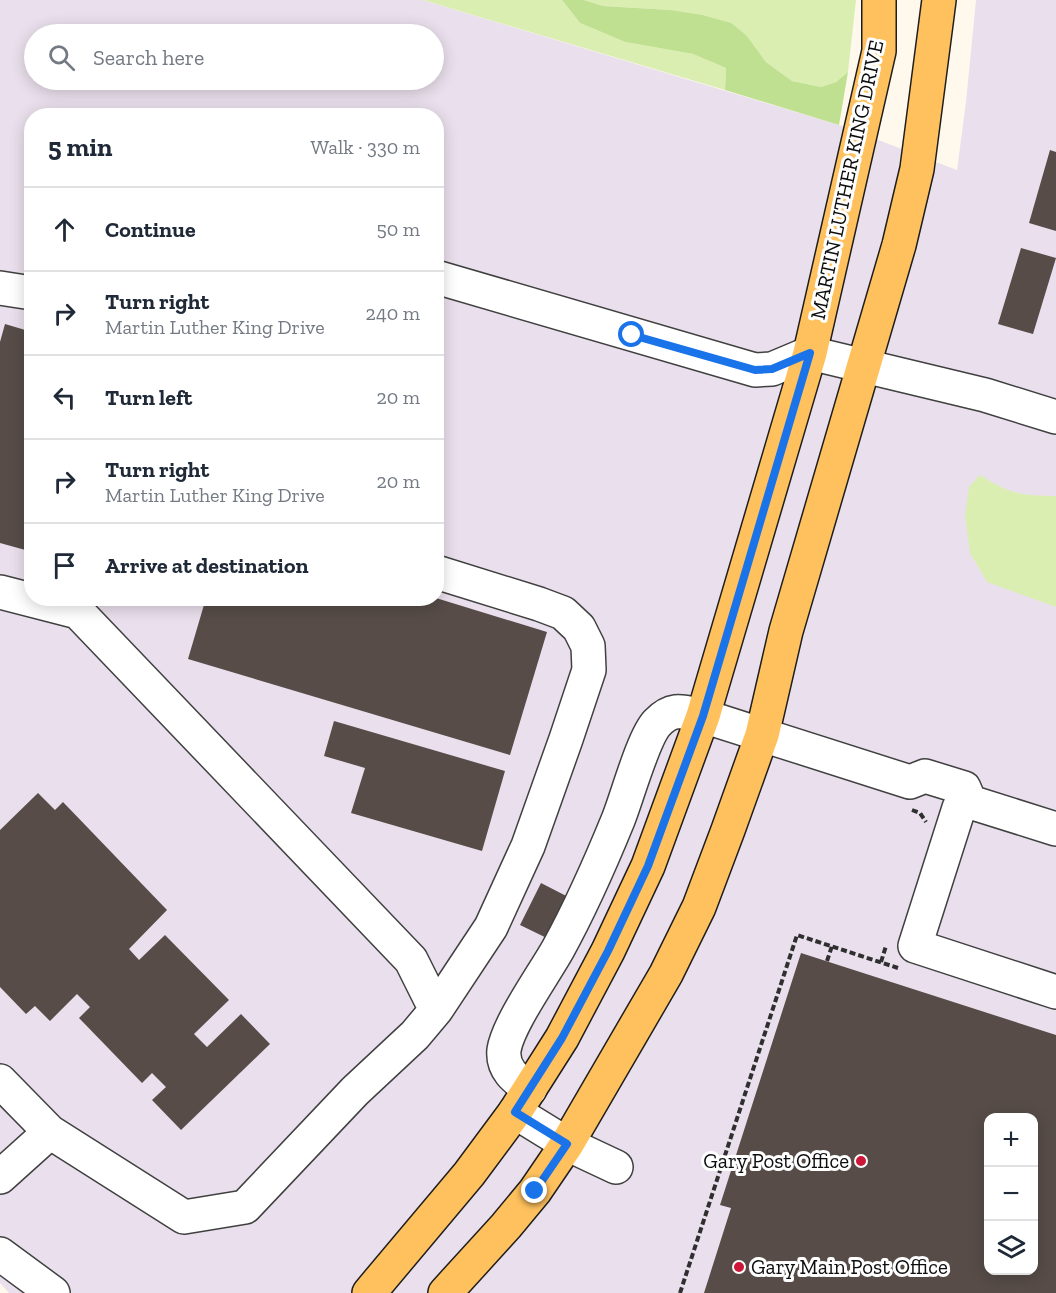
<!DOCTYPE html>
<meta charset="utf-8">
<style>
body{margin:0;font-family:"Zilla Slab",serif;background:#f2f2f3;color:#1f2937}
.controls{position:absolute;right:18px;bottom:18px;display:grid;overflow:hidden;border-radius:12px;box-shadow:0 3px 15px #0003}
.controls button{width:54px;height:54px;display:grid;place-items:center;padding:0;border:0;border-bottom:2px solid #e0e1e3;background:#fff;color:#1f2937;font:30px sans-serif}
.stop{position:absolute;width:18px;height:18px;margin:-14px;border:4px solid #1a73e8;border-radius:50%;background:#fff}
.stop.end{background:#1a73e8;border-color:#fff;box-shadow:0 2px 6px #0008}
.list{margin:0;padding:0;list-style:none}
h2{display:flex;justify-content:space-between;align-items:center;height:78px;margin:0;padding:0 24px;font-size:26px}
h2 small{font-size:20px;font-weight:400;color:#747a83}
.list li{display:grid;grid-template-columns:39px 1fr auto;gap:18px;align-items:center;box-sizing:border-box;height:84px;padding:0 24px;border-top:2px solid #e0e1e3}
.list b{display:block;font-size:22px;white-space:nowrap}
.list p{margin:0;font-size:20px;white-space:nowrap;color:#747a83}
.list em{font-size:20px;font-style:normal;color:#747a83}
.icon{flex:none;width:33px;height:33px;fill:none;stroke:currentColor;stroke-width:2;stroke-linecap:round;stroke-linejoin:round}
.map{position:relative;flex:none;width:1056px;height:1293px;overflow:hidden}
.search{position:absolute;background:#fff;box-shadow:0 3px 15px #0003;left:24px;top:24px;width:420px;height:66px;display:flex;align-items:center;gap:15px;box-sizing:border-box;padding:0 21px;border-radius:33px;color:#747a83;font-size:22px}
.panel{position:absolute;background:#fff;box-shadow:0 3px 15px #0003;left:24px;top:108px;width:420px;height:498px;border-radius:24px}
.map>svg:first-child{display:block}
.industrial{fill:#eae0ed;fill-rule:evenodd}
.green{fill:#daeeb2}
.forest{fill:#bfe090}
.building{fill:#574c48;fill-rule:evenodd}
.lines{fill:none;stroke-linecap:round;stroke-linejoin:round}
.minor-casing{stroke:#404040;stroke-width:36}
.major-casing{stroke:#1e1e1e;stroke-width:36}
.path{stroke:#2f2f2f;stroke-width:4;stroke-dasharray:6 3;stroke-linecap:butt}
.minor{stroke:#fff;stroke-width:33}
.major{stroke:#ffc15d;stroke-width:33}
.route{stroke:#1a73e8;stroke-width:8}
.poi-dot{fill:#cc1739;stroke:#fff;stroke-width:2}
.labels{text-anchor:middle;stroke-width:6;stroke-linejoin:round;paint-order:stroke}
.street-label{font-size:21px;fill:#0d0d0d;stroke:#fff}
.poi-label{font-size:21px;fill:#0d0d0d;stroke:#fff;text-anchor:end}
</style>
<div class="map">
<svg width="1056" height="1293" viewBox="0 0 1056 1293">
<rect width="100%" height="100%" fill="#fff9ed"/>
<path class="industrial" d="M0,0H423L839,125L957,170L966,102L976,0H1056V1293H9L0,1283ZM34,34H434V80H34ZM32,116H436V598H32ZM988,1118H1034V1270H988Z"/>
<path class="green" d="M423,0H562L580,23L625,42L693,54L726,68L725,90Z
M584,0H856L848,72L836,82L821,87L792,81L766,62L747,36L670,10L603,6Z
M980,475C1010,494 1021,496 1056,496V607L987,582L970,553L965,515L969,487Z"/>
<path class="forest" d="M562,0H584L603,6L670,10L702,15L731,23L747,36L766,62L792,81L821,87L836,82L848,72L839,125L725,90L726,68L693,54L625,42L580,23Z"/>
<path class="building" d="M1050,150L1056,152V231L1029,223Z
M1021,248L1056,258L1033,334L998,324Z
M5,324L32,332V541L29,551L0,543V342Z
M206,598H436L547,632L510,755L188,659Z
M334,721L505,771L482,851L351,813L365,768L324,756Z
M38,793L55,810L63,802L167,910L129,949L139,960L165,935L229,1000L194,1034L207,1047L241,1014L270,1044L181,1130L152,1100L166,1087L152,1073L142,1083L79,1018L90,1007L77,994L50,1021L35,1006L26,1014L0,987V830Z
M541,883L578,902L557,943L520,925Z
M801,953L1056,1035V1293H704L731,1208L720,1205ZM988,1118H1034V1270H988Z"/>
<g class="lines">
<defs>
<path id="minor" d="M436,277L755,370L772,369L810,353L985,395L1056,417
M0,288L32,293
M0,592L78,612L411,960L436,1010L415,1035L355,1091L245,1207L184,1217L50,1132L0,1177
M1056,829L970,802L959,808L915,946L1056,992
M436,1010L491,927L528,846L566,739L589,670L588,646L579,628L563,613L539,604L436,572
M0,1081L50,1132
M530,1089C515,1079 502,1069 504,1050C508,1024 544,974 558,949C581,907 600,864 618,820C627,798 643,738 657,723C673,706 684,712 703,716L910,782L925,776L964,788L970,802
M515,1112L567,1144L616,1167
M0,1254L53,1293"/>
<path id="major" d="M369,1293L469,1174L515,1112L562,1038L608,951L648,866L703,716L810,353L879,51V0
M445,1293L506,1226L535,1191L567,1144L666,974L699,907L728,830L762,735L786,631L899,245L917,169L939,0"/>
</defs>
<use href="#minor" class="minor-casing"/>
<use href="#major" class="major-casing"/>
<path class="path" d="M912,810L920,813L926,822
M827,961L832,946
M881,962L886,946
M680,1293L797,935L898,968"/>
<use href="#minor" class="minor"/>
<use href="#major" class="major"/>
</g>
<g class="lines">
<path class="route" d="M535,1191L567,1144L515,1112L562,1038L608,951L648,866L703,716L810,353L772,369L755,370L632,335"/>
</g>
<g class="poi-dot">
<circle cx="861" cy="1161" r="6"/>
<circle cx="739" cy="1267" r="6"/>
</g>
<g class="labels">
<g class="street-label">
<text transform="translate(847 180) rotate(-78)" y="7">MARTIN LUTHER KING DRIVE</text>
</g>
<g class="poi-label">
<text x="849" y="1168">Gary Post Office</text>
<text x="751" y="1274" text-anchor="start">Gary Main Post Office</text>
</g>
</g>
</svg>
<div class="controls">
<button>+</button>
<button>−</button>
<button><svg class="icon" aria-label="layers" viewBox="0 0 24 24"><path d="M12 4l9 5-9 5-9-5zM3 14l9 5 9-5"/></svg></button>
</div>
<div class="stop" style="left:632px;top:335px"></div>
<div class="stop end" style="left:535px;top:1191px"></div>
<div class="search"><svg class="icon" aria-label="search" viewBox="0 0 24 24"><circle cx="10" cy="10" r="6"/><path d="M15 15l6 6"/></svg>Search here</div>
<section class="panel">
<h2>5 min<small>Walk · 330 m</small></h2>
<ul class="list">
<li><svg class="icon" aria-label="ahead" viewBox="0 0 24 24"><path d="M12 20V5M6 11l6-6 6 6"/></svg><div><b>Continue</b></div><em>50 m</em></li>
<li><svg class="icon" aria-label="right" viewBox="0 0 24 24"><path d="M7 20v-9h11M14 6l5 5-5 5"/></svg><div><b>Turn right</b><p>Martin Luther King Drive</p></div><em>240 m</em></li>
<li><svg class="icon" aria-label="left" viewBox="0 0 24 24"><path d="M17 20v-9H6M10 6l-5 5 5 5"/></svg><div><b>Turn left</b></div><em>20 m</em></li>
<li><svg class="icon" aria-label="right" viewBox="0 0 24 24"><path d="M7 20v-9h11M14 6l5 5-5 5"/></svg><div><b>Turn right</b><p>Martin Luther King Drive</p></div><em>20 m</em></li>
<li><svg class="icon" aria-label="arrive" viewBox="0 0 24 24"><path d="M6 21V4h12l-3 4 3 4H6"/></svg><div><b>Arrive at destination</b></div></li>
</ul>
</section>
</div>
